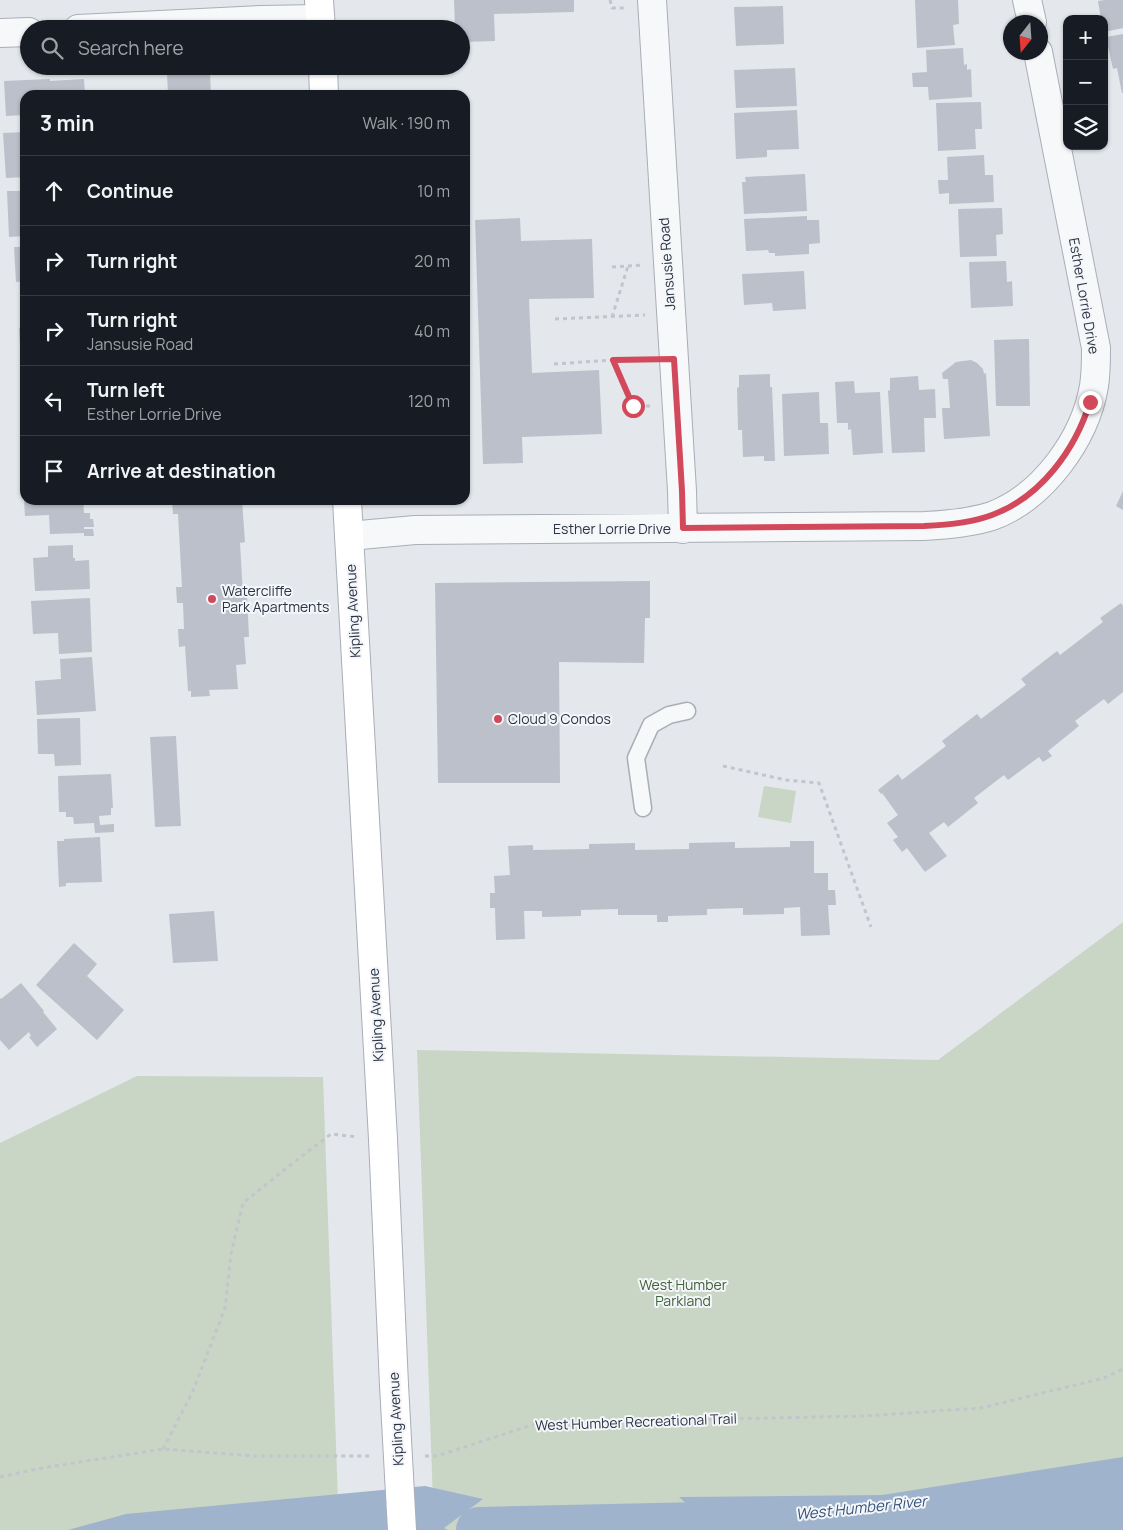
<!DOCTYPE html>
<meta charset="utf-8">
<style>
body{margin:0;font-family:Manrope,sans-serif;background:#20242c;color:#f1f3f6}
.controls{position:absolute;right:15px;top:15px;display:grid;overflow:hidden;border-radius:10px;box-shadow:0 1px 4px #0004}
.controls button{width:45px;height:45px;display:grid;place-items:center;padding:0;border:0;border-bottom:1px solid #363941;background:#171b24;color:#f1f3f6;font:25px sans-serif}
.compass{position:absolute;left:1003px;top:15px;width:45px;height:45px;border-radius:50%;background:#171b24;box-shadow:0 1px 4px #0004;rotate:197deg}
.stop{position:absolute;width:15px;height:15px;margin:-11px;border:4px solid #d1495b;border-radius:50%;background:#fff}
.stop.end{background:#d1495b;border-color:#fff;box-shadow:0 1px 5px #0008}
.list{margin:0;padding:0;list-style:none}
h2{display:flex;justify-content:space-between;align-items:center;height:65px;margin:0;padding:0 20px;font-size:21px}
h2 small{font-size:16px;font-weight:400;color:#9ea1a6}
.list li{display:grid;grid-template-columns:32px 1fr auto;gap:15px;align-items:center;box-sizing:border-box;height:70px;padding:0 20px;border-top:1px solid #363941}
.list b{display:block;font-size:19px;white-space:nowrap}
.list p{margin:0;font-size:16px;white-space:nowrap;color:#9ea1a6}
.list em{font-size:16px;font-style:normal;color:#9ea1a6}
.icon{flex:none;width:28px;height:28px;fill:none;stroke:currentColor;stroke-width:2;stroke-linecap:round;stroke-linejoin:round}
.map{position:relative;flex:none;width:1123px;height:1530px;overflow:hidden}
.search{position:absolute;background:#171b24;box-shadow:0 1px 4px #0004;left:20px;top:20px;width:450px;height:55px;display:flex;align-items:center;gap:12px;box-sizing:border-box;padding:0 18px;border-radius:28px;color:#9ea1a6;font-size:19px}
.panel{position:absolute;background:#171b24;box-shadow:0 1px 4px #0004;left:20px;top:90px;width:450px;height:415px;border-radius:15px}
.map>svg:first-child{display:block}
.green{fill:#c9d6c5}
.water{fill:#9fb4cc}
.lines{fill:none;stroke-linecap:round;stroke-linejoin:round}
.river{stroke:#9fb4cc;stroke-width:46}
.building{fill:#bbc0ca}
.lane-casing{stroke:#a9aeb7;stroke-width:19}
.street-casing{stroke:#a9aeb7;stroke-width:30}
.secondary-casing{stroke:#a9aeb7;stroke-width:30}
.path{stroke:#c2c5cb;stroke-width:3;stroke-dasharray:4 4;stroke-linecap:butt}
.lane{stroke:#f7f8fa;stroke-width:16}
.street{stroke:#f7f8fa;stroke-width:28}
.secondary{stroke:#fff;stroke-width:28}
.secondary-bridge-casing{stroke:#a9aeb7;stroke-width:30;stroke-linecap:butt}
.secondary-bridge{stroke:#fff;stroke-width:28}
.route{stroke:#d1495b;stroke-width:6}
.poi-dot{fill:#d1495b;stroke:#f4f6f9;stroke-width:2}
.labels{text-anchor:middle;stroke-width:4;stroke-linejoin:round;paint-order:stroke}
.street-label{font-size:14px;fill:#2b3445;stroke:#f4f6f9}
.poi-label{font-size:14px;fill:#2b3445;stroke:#f4f6f9;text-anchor:start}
.park-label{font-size:14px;fill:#3f6138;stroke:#f4f6f9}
.water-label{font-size:15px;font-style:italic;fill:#34527a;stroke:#f4f6f9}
</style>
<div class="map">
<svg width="1123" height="1530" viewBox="0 0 1123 1530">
<rect width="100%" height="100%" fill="#e4e7ec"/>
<path class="green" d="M764,786L796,791L791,823L758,817Z
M1123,922V1530H434L417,1050L938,1060Z
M137,1076L323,1077L339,1530H0V1143Z"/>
<path class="water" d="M1123,1457V1530H680L692,1509L679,1497L882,1495Z
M425,1486L483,1499L444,1528L448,1530H68L126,1514Z"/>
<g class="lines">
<path class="river" d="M479,1530L701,1525L747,1520"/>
</g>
<path class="building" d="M454,0H574V12L494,14L495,41L461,42V29H455Z
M915,0H958L959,24L953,25L955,45L917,48Z
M1105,0H1123V28L1104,32V19H1101L1098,1Z
M783,6L784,44L736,46L734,7Z
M1123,34V93H1122L1117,68L1113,69L1106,37Z
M963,48L964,65L967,64V70L971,69L972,97L929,100L928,87H913L912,73L927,72L926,50Z
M795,68L797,106L736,108L734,70Z
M210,72L211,95H168L167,73Z
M50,79V81L84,79L85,95H25V115L6,116L4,81Z
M981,102L982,129H975L976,149L938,151L936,103Z
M797,110L799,149L767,150V157L736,159L734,113Z
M25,132V177L6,178L3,133Z
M984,155L985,175H993L994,202L949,204V193L939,194L938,180H948L947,157Z
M805,174L807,211L744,214L742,182H746L745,177Z
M7,191H25V236L9,237Z
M1000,208H1002L1003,234L996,235L997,256L960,257L958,209Z
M807,216V220H819L820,243L809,244V254L775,256V253H769L768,250L746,251L744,219Z
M520,218L521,241L592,239L594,298L529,299L532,373L599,370L602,434L522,437L523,463L483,464L475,220Z
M14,247H25V281L16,282Z
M1006,261L1007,282L1012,281L1013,306L971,308L969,262Z
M804,271L806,309L773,311L772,303L744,305L742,274Z
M19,328H25V361L21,362Z
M1029,339L1030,406H996L994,340Z
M971,360L977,363L983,369L984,374L986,373L990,436L944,439L942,408H950L948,379H943L942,373L956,362Z
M770,374V387H772L775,461H764V456L743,457L742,430H738L737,388L739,387V375Z
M918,376L919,390L935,389L936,418H924L925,452L892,453L888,391L890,390V378Z
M854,381L855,393L880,392L883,453L853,455L851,429L848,430V423H837L835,382Z
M819,392L820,423H828L829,454L784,456L782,394Z
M22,443H25V478H23Z
M1123,491V510L1116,506Z
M24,500H83L84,513H90V519H93L94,527H84V529H93L94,536H84V533L50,534L49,515L25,516Z
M172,500H242L245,542L240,543L243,595H247L249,637H244L246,664L236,665L238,689L209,690L210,696L191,697V691H188L185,646L179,647L178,629H184L183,603H177L176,587H182L178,514H173Z
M73,545V558H75V561L89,560L90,589L35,591L33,558L48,557V546Z
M650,581V618H645L644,663L559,662L560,783H438L435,583Z
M90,598L92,652L59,654L58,633L33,634L31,601Z
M1121,603L1123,606V692L1108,704L1104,699L1075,721L1079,726L1048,751L1052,756L1043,762L1039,757L1008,780L1004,775L974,798L978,803L948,827L944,822L929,833L947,856L925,872L907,848L902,852L893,840L898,837L887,823L898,815L882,793L881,794L878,790L898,774L902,780L946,746L942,741L977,714L981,719L1026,685L1021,679L1057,651L1060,655L1103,622L1100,618Z
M92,657L96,711L37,715L35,681L61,679L60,659Z
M80,718L81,765L55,766L54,754H38L37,719Z
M176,736L181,826L155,827L150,737Z
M111,774L113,808H111V815L99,816L100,825L114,824V832L95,833L94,823L74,824L73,817H66V812H59L58,776Z
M100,837L102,882L66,883V886L59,887L57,841H64V839Z
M790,841H814V873H828V890H835L836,905H828L830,935L801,936L800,907L784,908V914L743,915V908L707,909V915L668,916V922H657V915H618V909L581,910V916L542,917V911H524L525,939L496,940L495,908H490V893H495L494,876L510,875L508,846L533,845V850L589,849V844L635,843V850L689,849V843L735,842V848L790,847Z
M214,911L218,961L173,963L169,914Z
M74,943L97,964L87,976L124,1010L97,1040L36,985Z
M21,983L44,1011L43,1012L57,1029L37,1047L29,1037L31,1036L29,1032L9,1050L0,1040V998L1,999Z"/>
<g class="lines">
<defs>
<path id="lane" d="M643,808L636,758L651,725L669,715L687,711"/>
<path id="street" d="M652,0L682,491L683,529
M1027,0L1032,22
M78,29L261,20L320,19
M0,33L29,32
M349,536L415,530L924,526C947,525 970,523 992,516C1043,497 1085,439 1094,386C1096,374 1096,361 1096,348L1038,52"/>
<path id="secondary" d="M319,0L321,29
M323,66L324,95
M347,500L383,1139L394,1385"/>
</defs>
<use href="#lane" class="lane-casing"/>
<use href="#street" class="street-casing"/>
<use href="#secondary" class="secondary-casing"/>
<path class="path" d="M610,0L612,8H626
M612,267L642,265
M612,317L628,266
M555,319L645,315
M613,360L633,406
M554,364L613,360L648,359
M622,406H651
M723,766L786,780L819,783L871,927
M163,1449L193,1391L225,1308L231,1254L243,1203L289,1166L331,1134L358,1137
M425,1456H437L538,1423L864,1416L981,1408L1104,1378L1123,1369
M0,1477L42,1468L163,1449L255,1456H371"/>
<use href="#lane" class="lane"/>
<use href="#street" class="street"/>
<use href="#secondary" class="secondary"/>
<defs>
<path id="secondary-bridge" d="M394,1385L402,1530"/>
</defs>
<use href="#secondary-bridge" class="secondary-bridge-casing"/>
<use href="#secondary-bridge" class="secondary-bridge"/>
</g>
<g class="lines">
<path class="route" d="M633,406L613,360L674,359L682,491L683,528L924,526C947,525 971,523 992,515C1041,497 1075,450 1090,402"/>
</g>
<g class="poi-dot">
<circle cx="212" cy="599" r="5"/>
<circle cx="498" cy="719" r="5"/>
</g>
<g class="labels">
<g class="street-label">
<text transform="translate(667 264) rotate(-94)" y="5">Jansusie Road</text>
<text transform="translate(1084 296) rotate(80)" y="5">Esther Lorrie Drive</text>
<text x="612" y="534">Esther Lorrie Drive</text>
<text transform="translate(353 611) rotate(-93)" y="5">Kipling Avenue</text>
<text transform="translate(376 1015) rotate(-93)" y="5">Kipling Avenue</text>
<text transform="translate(396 1419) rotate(-93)" y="5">Kipling Avenue</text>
<text transform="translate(636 1422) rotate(-2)" y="5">West Humber Recreational Trail</text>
</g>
<g class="poi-label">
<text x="222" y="596">Watercliffe<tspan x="222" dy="16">Park Apartments</tspan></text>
<text x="508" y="724">Cloud 9 Condos</text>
</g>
<g class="park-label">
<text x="683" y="1290">West Humber<tspan x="683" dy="16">Parkland</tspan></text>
</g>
<g class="water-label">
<text transform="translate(861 1508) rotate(-6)" y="5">West Humber River</text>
</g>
</g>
</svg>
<div class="controls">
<button>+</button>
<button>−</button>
<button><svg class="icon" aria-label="layers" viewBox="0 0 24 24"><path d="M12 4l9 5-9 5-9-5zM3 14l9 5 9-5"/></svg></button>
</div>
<svg class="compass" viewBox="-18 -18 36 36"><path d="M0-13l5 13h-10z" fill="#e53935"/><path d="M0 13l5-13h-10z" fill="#9ea1a6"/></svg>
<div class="stop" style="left:633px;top:406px"></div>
<div class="stop end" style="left:1090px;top:402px"></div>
<div class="search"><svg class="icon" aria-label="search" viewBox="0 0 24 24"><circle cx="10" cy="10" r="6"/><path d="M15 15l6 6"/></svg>Search here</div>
<section class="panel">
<h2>3 min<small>Walk · 190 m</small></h2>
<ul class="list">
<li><svg class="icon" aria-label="ahead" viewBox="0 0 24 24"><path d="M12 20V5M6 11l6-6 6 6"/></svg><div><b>Continue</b></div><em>10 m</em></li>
<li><svg class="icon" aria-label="right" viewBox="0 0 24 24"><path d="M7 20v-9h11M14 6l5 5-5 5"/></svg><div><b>Turn right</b></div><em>20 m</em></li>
<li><svg class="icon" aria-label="right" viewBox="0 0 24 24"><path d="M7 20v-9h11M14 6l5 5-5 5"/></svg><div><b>Turn right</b><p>Jansusie Road</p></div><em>40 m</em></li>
<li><svg class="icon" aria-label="left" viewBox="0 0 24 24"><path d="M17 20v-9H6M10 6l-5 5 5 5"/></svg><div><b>Turn left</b><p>Esther Lorrie Drive</p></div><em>120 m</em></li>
<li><svg class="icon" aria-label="arrive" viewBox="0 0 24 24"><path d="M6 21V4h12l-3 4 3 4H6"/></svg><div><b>Arrive at destination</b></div></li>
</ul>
</section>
</div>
